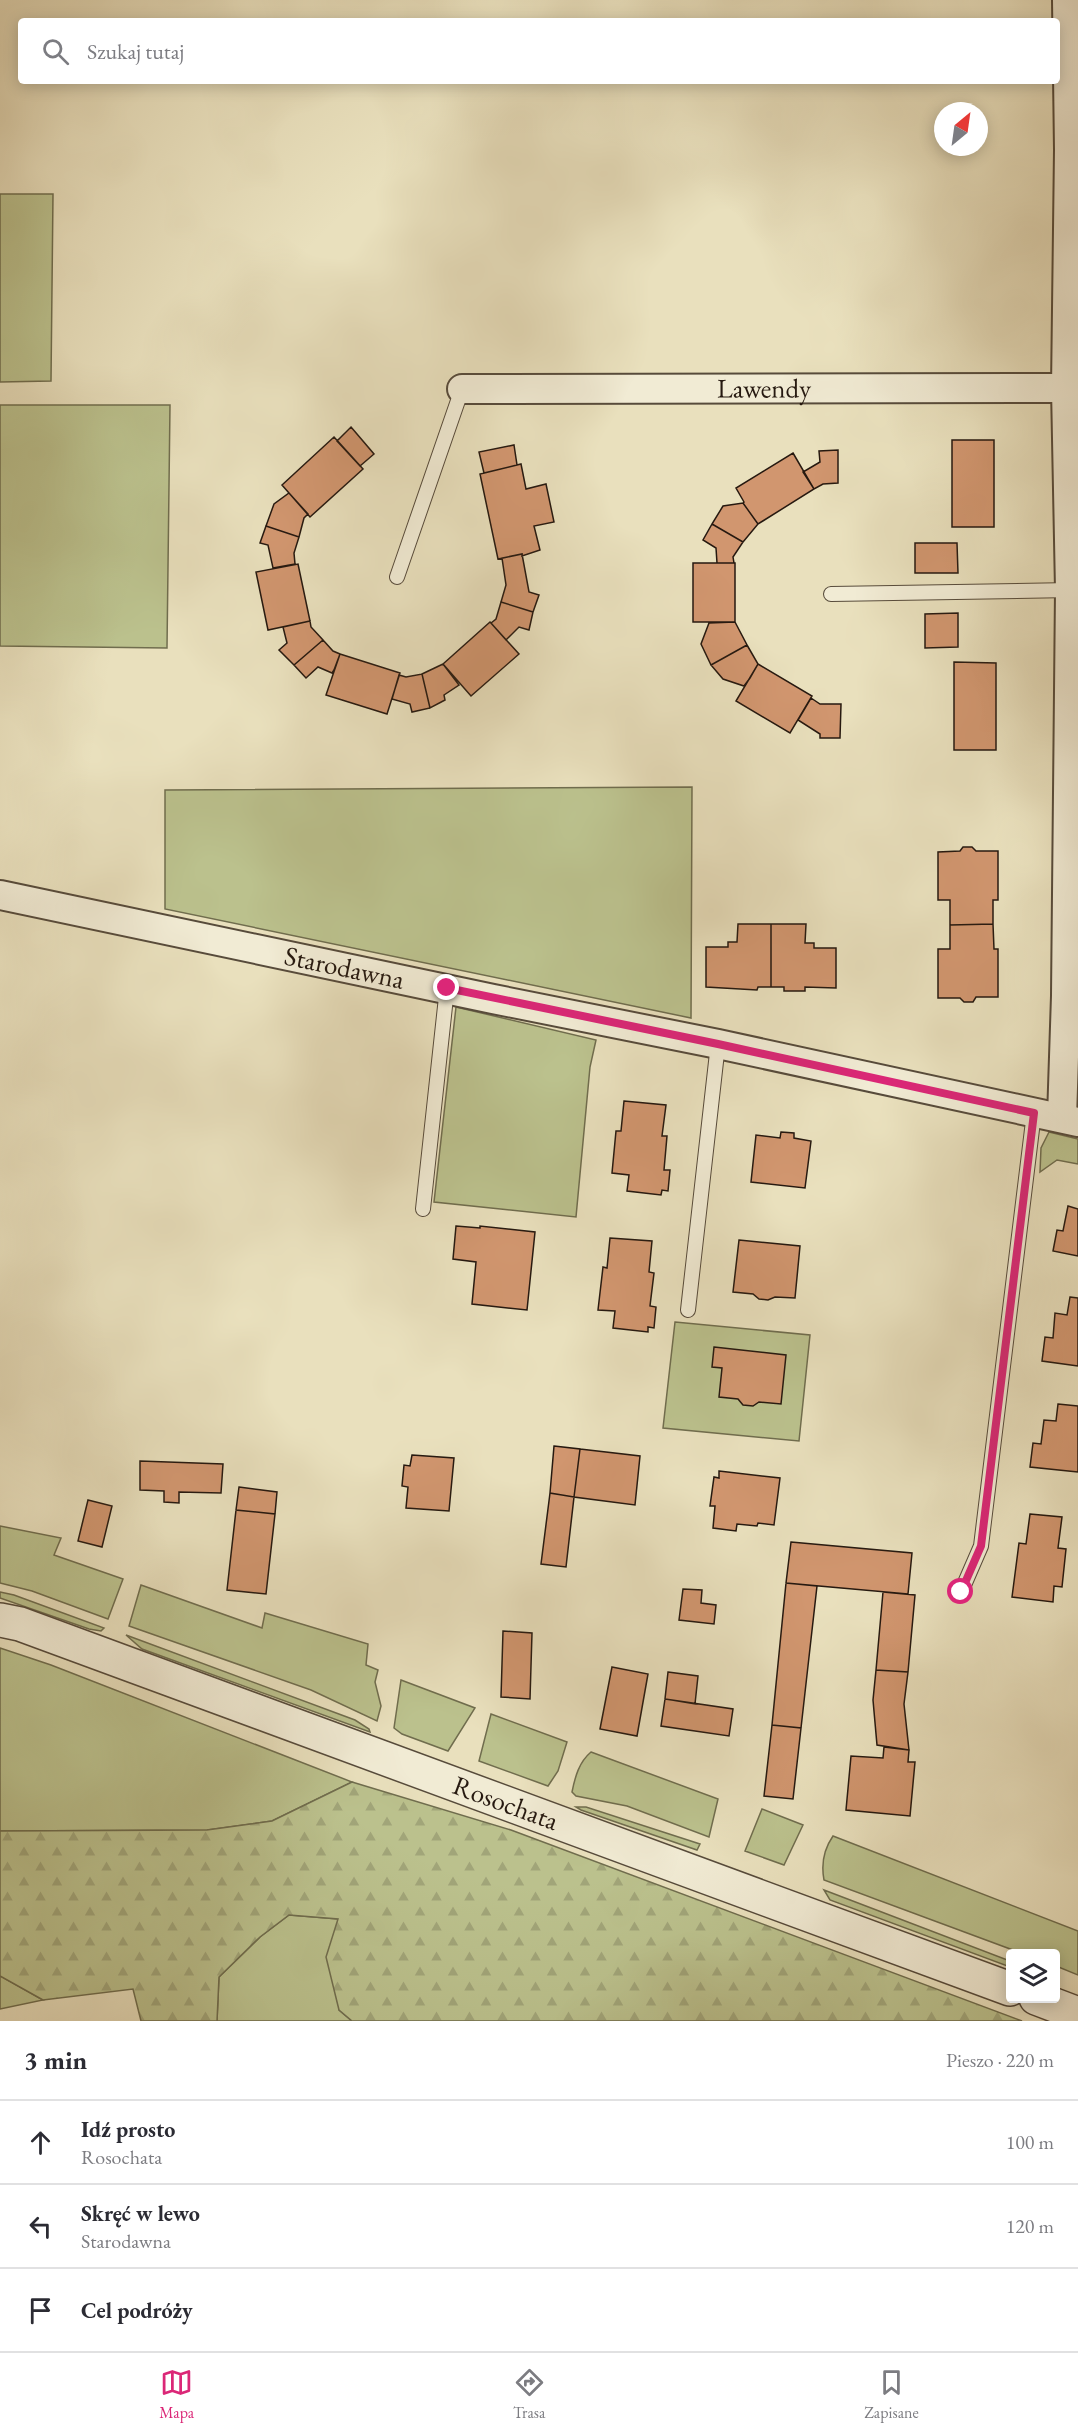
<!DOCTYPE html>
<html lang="pl">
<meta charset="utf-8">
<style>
body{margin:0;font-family:"EB Garamond",serif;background:#f7f7f7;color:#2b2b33}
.controls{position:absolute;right:18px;bottom:18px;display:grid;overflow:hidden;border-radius:6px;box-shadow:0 3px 15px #0003}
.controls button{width:54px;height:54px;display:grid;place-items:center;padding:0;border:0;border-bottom:2px solid #e1e1e2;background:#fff;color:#2b2b33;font:30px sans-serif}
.compass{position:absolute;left:934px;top:102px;width:54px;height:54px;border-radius:50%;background:#fff;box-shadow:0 3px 15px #0003;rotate:29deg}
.stop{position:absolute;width:18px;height:18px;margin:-14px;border:4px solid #db2777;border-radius:50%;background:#fff}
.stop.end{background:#db2777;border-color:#fff;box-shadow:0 2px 6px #0008}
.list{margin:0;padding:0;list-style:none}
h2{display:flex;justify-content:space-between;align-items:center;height:78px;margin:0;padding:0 24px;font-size:26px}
h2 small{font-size:20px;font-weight:400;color:#7c7c81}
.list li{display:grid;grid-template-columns:39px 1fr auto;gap:18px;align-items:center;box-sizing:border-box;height:84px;padding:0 24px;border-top:2px solid #e1e1e2}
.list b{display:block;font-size:22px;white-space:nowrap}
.list p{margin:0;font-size:20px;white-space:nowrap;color:#7c7c81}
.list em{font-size:20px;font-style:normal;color:#7c7c81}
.icon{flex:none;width:33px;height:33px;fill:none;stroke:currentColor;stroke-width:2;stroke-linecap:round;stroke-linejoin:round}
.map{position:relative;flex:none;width:1078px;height:2021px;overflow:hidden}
.search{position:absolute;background:#fff;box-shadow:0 3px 15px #0003;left:18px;right:18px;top:18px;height:66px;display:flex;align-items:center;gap:15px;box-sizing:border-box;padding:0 21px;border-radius:6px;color:#7c7c81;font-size:22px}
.sheet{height:330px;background:#fff}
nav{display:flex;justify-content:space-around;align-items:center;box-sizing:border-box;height:84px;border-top:2px solid #e1e1e2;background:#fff;font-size:16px;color:#7c7c81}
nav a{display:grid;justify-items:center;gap:3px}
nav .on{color:#db2777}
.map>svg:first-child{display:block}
.grass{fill:#bbc18d;stroke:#706d4e;stroke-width:1.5}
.forest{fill:url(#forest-firs);stroke:#706d4e;stroke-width:1.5}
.building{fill:#d1966f;stroke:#261910;stroke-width:1.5}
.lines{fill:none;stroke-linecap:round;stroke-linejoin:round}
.service-casing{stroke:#574b3b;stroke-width:16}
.minor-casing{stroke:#574b3b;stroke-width:32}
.tertiary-casing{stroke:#574b3b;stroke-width:36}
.service{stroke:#f1ebd4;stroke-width:14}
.minor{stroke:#f1ebd4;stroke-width:28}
.tertiary{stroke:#f1ebd4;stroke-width:33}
.route{stroke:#db2777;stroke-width:8}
.labels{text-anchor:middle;stroke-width:4.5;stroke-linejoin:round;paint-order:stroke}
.street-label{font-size:27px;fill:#261910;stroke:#f1ebd4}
</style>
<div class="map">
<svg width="1078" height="2021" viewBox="0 0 1078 2021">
<defs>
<pattern id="forest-firs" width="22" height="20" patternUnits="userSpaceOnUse" patternTransform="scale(1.5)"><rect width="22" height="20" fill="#bbc18d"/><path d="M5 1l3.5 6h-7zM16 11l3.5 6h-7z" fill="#a1a579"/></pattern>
</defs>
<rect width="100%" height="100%" fill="#e9e0bd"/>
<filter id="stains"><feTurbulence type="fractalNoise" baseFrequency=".00333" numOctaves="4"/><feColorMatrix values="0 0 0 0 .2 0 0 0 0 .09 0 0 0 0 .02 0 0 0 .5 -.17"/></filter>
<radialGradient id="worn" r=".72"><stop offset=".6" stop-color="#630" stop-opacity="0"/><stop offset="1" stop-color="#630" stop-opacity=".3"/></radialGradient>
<path class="grass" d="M0,194H53L51,381L0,382Z
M0,405H170L167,648L0,646Z
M692,787L691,1018L165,909V790Z
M456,1007L596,1040L590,1067L576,1217L434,1202Z
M1049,1132L1078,1139V1164L1057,1160L1040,1172L1041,1148Z
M675,1322L810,1335L799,1441L663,1428Z
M0,1526L61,1538L54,1555L123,1579L108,1619L32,1591L0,1583Z
M141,1585L262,1628L265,1613L368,1644L366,1665L378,1670L375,1682L381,1706L377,1721L311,1690L129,1626Z
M0,1592L14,1595L104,1628L101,1631L89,1629L0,1598Z
M126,1635L355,1720L369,1729L370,1732L142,1649Z
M0,1648L51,1665L352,1782L272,1821L207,1830L0,1831Z
M401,1680L475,1708L448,1751L402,1734L394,1728Z
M491,1714L567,1742L558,1771L548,1786L479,1761Z
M591,1752L718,1799L709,1837L627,1806L576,1796L572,1792C575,1777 579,1762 591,1752Z
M576,1807H586L700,1844L697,1850L581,1810Z
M762,1809L803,1825L784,1865L745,1851Z
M833,1836L1078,1931V1975L1056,1966V1954L1021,1953L824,1880C821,1864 824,1849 833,1836Z
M824,1890L1010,1961V1967L830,1900Z
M289,1915L339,1919V2010L352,2021H217L219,1977L260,1937Z
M0,1976L43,2000L0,2009Z"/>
<path class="forest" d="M352,1782L511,1830L1022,2021H352L339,2010L326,1957L338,1919L289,1915L260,1937L219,1977L217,2021H141L133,1989L43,2000L0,1976V1831L207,1830L272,1821Z"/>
<path class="building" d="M351,427L374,454L360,466L337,441Z
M334,437L363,469L310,517L282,485Z
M952,440H994V527H952Z
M514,445L517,465L484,473L479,452Z
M838,450V483L823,484L814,489L803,472L820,462L819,451Z
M793,453L814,489L758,524L743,503L744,502L736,488Z
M521,464L526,489L546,484L554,522L534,526L540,550L522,556V554L498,559L480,474Z
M289,493L308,514L304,518L299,537L266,526L274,504Z
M743,503L758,524L743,542L712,524L723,506Z
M712,524L743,542L733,557L734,563H717L716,548L703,540Z
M266,526L299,537L294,553L295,564L273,568L268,545L260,543Z
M915,543H957L958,573H915Z
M522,554L529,592L539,595L533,612L501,602L506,585L502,558Z
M693,563H735V622H693Z
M298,564L310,621L268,630L256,572Z
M501,602L533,612L529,630L519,627L506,640L491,623L496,619Z
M958,613V647L925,648V614Z
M310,621L311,627L323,640L294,665L279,650L287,643L283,627Z
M490,622L519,654L471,696L443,664Z
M735,622L747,645L711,665L701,644L709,623Z
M323,640L333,651L340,654L334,670L332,673L318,667L306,678L294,665Z
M747,645L758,664L750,678L744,686L723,679L711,665Z
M340,654L400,673L387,714L326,695Z
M954,662L996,663V750H954Z
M443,664L459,685L444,695L445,700L430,708L422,674Z
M758,664L812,696L790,733L736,701Z
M422,674L430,708L412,712L410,704L392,699L399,675L406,677Z
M811,698L820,704H841L840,738H820V734L798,720Z
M963,847H972L976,851H998V900H993V924L950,925V900H938V852L960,851Z
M738,924H771V987H758L757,990L706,987V947H728V942H737Z
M771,924H806L805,943H814V948H836V988L805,987V991H784V987H771Z
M993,924L994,949H998V997H976L973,1002H964L960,998H938V949H950V925Z
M624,1101L666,1105L662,1136H667L664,1170H670L668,1191L662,1190L661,1195L627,1191L629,1175L612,1173L616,1131H621Z
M781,1132L794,1133V1138L811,1141L805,1188L751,1182L756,1135L780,1138Z
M1068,1206L1078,1209V1256L1053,1251L1057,1230L1063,1231Z
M456,1226L480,1228V1226L535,1232L527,1310L472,1304L476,1262L453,1259Z
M610,1238L652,1241L649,1272L654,1273L650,1306L656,1307L654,1328L648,1327V1332L613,1328L615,1311L598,1310L603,1267L607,1268Z
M739,1240L800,1246L795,1298L775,1297L768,1300L759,1299L753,1294L733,1292Z
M1070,1297L1078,1298V1366L1042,1361L1045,1337L1053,1338L1055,1313L1067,1315Z
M714,1347L786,1355L781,1404L759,1402L753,1406L743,1405L738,1399L719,1397L722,1368L712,1367Z
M1058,1404L1078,1406V1472L1030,1467L1033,1443L1041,1444L1044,1420L1056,1421Z
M554,1446L580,1449L574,1497L550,1493Z
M580,1449L640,1456L635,1505L574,1497Z
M412,1455L454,1458L449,1511L406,1508L408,1487L402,1486L404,1465L410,1466Z
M140,1461L223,1464L221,1493L179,1492V1503L164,1502V1491L140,1490Z
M719,1471L780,1478L774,1525L758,1523L757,1526L737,1524L736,1531L713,1528L715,1506H710L714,1477L719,1478Z
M239,1487L277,1492L275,1514L236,1510Z
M550,1493L574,1497L566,1567L541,1564Z
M88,1500L112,1506L102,1547L78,1541Z
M236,1510L275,1514L266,1594L227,1590Z
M1030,1514L1062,1517L1058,1548L1066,1549L1062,1587L1054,1586L1053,1602L1012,1597L1019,1543L1026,1544Z
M791,1542L912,1553L908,1594L786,1583Z
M786,1583L817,1586L801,1728L772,1725Z
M683,1589L702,1590L701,1603L716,1605L714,1624L679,1620Z
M883,1592L915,1595L908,1672L876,1670Z
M503,1631L532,1633L530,1699L501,1697Z
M612,1667L648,1674L637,1736L600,1729Z
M876,1670L908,1672L904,1704L909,1750L877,1745L873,1700Z
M668,1672L698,1676L695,1704L665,1699Z
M665,1699L733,1709L729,1736L661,1726Z
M772,1725L801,1728L793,1799L764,1796Z
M884,1747L909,1750L908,1762H915L910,1816L846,1810L851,1756L883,1758Z"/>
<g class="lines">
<defs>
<path id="service" d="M397,577L462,389
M831,594L1072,590
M423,1209L447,988
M688,1310L718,1044
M961,1592L981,1546L1034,1113"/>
<g id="minor">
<path id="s1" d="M462,389L1066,388"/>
<path id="s2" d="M0,895L493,999L718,1044L1078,1122"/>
<path d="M1062,1118L1066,996L1070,590L1066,388L1069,150L1067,0"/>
</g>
<g id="tertiary">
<path id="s3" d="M0,1620L20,1624L1010,1989"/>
<path d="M1036,1998L1078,2014"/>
</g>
</defs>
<use href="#service" class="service-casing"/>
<use href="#minor" class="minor-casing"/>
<use href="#tertiary" class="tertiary-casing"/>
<use href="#service" class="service"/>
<use href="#minor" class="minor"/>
<use href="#tertiary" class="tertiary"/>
</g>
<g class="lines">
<path class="route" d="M447,988L718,1044L1034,1113L981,1546L961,1592"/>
</g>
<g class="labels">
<g class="street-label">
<text dy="9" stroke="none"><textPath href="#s1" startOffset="302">Lawendy</textPath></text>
<text dy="9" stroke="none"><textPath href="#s2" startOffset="352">Starodawna</textPath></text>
<text dy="9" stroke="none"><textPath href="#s3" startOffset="538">Rosochata</textPath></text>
</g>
</g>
<rect width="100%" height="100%" filter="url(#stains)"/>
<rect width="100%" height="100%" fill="url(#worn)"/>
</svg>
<div class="controls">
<button><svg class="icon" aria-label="layers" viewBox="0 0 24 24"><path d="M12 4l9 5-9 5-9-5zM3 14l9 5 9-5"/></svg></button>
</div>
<svg class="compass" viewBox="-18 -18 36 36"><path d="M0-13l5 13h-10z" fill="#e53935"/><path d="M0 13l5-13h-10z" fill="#7c7c81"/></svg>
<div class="stop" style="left:961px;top:1592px"></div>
<div class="stop end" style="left:447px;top:988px"></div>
<div class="search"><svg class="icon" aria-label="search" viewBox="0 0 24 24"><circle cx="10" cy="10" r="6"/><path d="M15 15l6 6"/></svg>Szukaj tutaj</div>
</div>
<section class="sheet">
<h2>3 min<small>Pieszo · 220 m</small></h2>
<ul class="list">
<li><svg class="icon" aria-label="ahead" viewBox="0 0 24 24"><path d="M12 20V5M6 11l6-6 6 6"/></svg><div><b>Idź prosto</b><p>Rosochata</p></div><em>100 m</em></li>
<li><svg class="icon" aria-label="left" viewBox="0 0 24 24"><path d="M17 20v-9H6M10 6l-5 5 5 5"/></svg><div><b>Skręć w lewo</b><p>Starodawna</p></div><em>120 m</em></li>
<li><svg class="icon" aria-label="arrive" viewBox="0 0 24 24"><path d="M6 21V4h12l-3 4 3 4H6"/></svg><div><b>Cel podróży</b></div></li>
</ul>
</section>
<nav>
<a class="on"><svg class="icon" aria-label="map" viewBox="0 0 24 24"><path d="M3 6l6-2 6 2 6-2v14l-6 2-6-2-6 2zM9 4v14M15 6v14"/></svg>Mapa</a>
<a><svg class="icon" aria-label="directions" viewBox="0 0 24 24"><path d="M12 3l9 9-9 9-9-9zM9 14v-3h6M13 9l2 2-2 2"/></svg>Trasa</a>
<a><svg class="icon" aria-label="saved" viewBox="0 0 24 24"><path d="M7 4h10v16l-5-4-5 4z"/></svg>Zapisane</a>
</nav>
